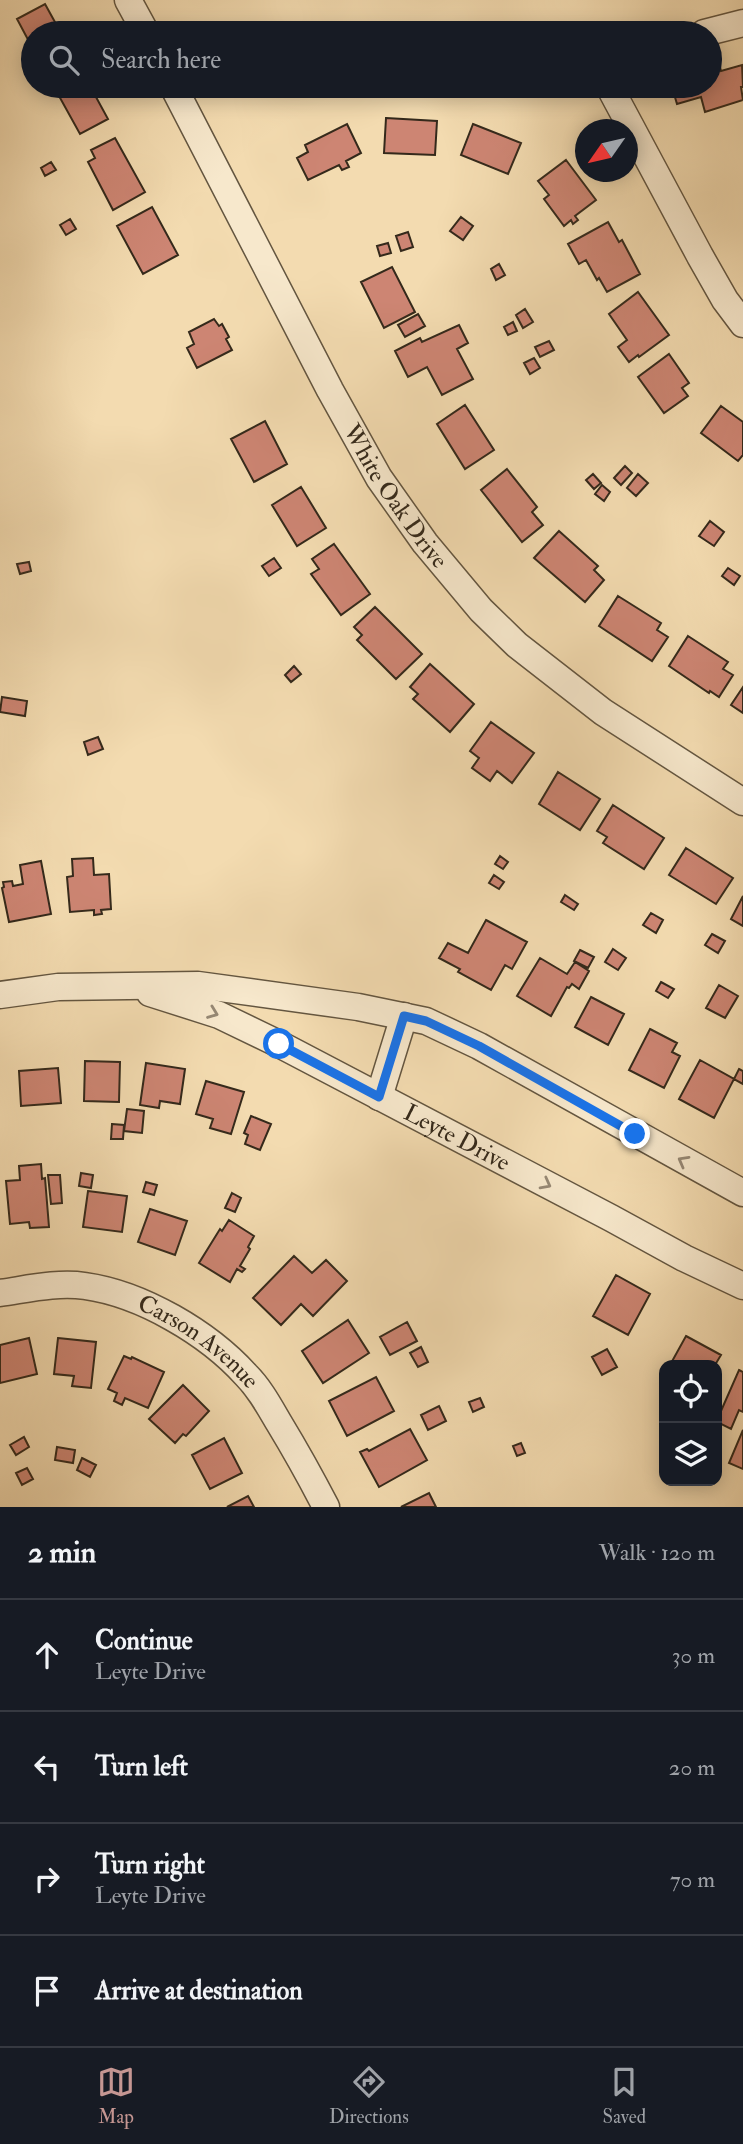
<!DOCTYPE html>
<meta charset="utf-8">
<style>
:root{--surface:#171b24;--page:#242831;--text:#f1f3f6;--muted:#9ea1a6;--line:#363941;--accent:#c59692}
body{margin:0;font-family:"IM FELL Double Pica",serif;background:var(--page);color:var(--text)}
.controls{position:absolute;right:21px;bottom:21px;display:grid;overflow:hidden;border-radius:14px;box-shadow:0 4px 18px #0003}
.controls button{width:63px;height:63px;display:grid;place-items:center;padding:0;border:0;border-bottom:2px solid var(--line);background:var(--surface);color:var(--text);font:35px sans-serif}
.compass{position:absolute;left:575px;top:119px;width:63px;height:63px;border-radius:50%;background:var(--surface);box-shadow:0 4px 18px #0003;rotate:236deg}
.stop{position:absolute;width:21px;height:21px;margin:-16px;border:5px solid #1a73e8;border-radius:50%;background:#fff}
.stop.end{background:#1a73e8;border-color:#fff;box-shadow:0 2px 7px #0008}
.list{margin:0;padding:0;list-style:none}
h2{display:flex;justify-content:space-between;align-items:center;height:91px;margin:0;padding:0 28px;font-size:30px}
h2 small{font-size:23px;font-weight:400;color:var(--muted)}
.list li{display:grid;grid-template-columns:46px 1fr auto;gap:21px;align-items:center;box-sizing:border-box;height:112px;padding:0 28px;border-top:2px solid var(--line)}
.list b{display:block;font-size:26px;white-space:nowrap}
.list p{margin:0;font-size:23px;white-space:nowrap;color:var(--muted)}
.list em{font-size:23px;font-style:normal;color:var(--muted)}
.icon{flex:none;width:38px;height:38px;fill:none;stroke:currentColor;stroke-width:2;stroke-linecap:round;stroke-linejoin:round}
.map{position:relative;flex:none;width:743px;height:1507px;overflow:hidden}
.search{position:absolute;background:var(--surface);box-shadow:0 4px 18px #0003;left:21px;right:21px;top:21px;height:77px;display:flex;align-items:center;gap:18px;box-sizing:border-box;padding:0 24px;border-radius:38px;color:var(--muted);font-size:26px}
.sheet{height:539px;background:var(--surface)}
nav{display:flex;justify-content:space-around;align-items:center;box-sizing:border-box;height:98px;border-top:2px solid var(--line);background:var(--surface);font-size:19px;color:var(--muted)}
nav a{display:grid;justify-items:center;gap:4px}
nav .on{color:var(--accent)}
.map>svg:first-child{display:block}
.building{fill:#cd8573;stroke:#34291b;stroke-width:2}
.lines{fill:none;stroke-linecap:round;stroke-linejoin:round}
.minor-casing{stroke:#645640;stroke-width:29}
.minor{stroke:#f7e8cc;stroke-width:26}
.oneway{stroke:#968874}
.route{stroke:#1a73e8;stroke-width:9}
.labels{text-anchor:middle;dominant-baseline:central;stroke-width:7;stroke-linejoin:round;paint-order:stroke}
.street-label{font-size:24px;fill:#34291b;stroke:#f7e8cc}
</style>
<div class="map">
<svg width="743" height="1507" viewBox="0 0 743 1507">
<rect width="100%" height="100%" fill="#f3dbb0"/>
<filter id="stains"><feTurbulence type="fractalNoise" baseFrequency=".00286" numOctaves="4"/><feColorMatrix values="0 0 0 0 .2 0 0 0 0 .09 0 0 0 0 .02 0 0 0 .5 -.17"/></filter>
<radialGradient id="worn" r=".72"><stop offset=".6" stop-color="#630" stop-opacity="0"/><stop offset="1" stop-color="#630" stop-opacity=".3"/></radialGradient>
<path class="building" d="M45,4l16,29h-28v16l-16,-30z
M742,65l1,22h-2l2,13 -38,12 -4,-15 -24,7 -5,-17 38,-1v-11l3,-1 -1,-4 8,-3 1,4z
M56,86h34l18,33 -28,15 -26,-47z
M386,118l51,3 -2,34 -51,-2z
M347,124l14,29 -15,8 3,6 -7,3 -3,-5 -31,15 -11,-22 11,-6 -3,-7z
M473,124l48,19 -13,31 -47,-19z
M115,138l30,54 -32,18 -25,-48 7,-4 -4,-8z
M566,160l30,40 -21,16 3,4 -5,4 -2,-4 -7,6 -20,-27 5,-4 -11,-14z
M51,162l5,8 -11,6 -4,-8z
M152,207l26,48 -35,19 -26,-48z
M461,217l12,9 -10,14 -13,-9z
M70,219l6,10 -10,6 -6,-10z
M608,222l11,20 3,-2 18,34 -33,18 -8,-14 -2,2 -11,-20 -7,4 -11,-20z
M408,232l5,15 -12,4 -5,-15z
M388,243l3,10 -11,3 -3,-10z
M499,264l6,11 -9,5 -5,-11z
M392,267l23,45 -31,16 -23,-46z
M638,292l31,43 -30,22 -1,-2 -9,7 -11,-15 9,-7 -18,-26z
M525,309l8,13 -10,6 -7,-13z
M418,314l7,12 -20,11 -7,-12z
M214,319l5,7 3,-2 7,13 -3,2 6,11 -35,18 -10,-20 7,-4 -5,-12z
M513,322l4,9 -9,4 -4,-8z
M459,325l9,18 -11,6 16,30 -31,16 -15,-28 -19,10 -13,-26 25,-13 2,4z
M549,341l5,9 -14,7 -5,-10z
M669,354l20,29 -7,5 6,8 -24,17 -26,-36z
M534,358l6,10 -10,6 -6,-11z
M465,405l29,45 -29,19 -28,-45z
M721,406l22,16v33l-5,6 -37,-28z
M265,421l22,43 -33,18 -23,-43z
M625,466l7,7 -11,12 -7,-7z
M507,469l30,38 -5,5 11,13 -21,17 -41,-52z
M593,474l8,9 -7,6 -8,-9z
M638,474l10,9 -12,13 -9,-8z
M602,485l8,7 -6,9 -9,-7z
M301,487l25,41 -29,18 -25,-41z
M710,521l14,11 -10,14 -15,-10z
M559,531l39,35 -4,4 10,10 -19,22 -51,-44z
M334,544l36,50 -29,21 -30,-41 8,-5 -7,-10z
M274,558l7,10 -12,8 -7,-10z
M29,562l2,9 -11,3 -3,-10z
M728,568l12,8 -6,9 -12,-9z
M618,596l43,27 -4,7 11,7 -16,24 -53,-35z
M375,607l47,47 -26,25 -39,-39 5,-5 -8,-8z
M688,636l40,26 -5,7 10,6 -14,22 -9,-6 -1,2 -40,-27z
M430,664l44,40 -24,28 -37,-33 5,-5 -8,-7z
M294,666l7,8 -10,8 -6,-7z
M743,687v26l-12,-8z
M2,697l25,4 -2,15 -25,-4z
M491,722l43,31 -22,30 -15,-12 -7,10 -18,-13 7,-10 -9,-7z
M98,737l5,12 -15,6 -4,-13z
M558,772l42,27 -20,31 -41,-26z
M613,805l51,33 -20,31 -41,-26 4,-6 -10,-6z
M686,848l47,30 -17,26 -47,-29z
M500,856l8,6 -5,7 -8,-5z
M93,858l1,17 15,-1 2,35 -10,1 1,4 -8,1v-5l-24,2 -3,-35 6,-1 -1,-17z
M41,861l10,53 -42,8 -7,-34 2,-1 -1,-5 9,-1 1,5 10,-2 -3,-19z
M494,875l10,7 -5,7 -10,-6z
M565,895l13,9 -4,6 -13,-8z
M743,896v30l-12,-7z
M651,913l12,7 -7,13 -13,-8z
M486,920l41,22 -15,27 -7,-4 -14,25 -33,-18 2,-3 -21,-11 9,-15 20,10z
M712,934l13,7 -7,12 -13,-8z
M613,949l13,9 -8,12 -13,-8z
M580,950l14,7 -6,11 -14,-7z
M540,958l27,16 8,-12 14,9 -10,18 -7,-5 -3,4 -2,-1 -16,29 -34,-20z
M661,982l13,7 -6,9 -12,-7z
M719,985l19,11 -13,22 -19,-10z
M591,997l33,17 -16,31 -33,-18z
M650,1029l27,14 -5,9 8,4 -16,32 -35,-18z
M700,1060l34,19 -20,39 -35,-19z
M85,1061l35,1 -1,40 -35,-1z
M146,1063l39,6 -5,35 -20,-3 -1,7 -19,-3z
M58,1068l3,35 -40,3 -2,-35z
M739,1069l4,2v13l-9,-5z
M206,1081l38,11 -13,42 -21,-6 3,-9 -17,-5z
M127,1109l17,2 -2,22 -18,-2z
M251,1116l20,8 -11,26 -15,-6 3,-9 -4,-2z
M112,1124l12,1 -1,14h-12z
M41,1164l1,15 3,-1 4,49 -19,1 -1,-6 -19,2 -4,-43 14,-1 -1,-14z
M81,1173l12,2 -2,13 -12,-2z
M48,1175h12l2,28 -11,1z
M146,1182l11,3 -3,10 -11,-3z
M88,1191l39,5 -5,36 -39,-5z
M232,1193l9,5 -6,14 -10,-4z
M150,1209l37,12 -12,34 -37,-13z
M229,1220l25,16 -6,11 2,2 -10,17 5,3 -3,3 -5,-3 -7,13 -31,-19 21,-34 2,2z
M294,1256l18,17 14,-13 21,21 -34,35 -12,-12 -20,21 -28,-27z
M616,1275l34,19 -22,41 -35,-19z
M348,1320l21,33 -46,30 -21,-32z
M407,1322l10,19 -27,14 -10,-18z
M686,1336l35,19 -6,10h-45z
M29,1338l8,36 -37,9v-38z
M58,1338l38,4 -5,46 -19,-2 2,-10 -20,-2z
M421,1347l7,15 -10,5 -8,-14z
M607,1349l10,18 -15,8 -10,-18z
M124,1356l7,3 1,-2 32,15 -16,36 -23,-10 -3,7 -8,-4 3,-8 -9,-4z
M739,1370l4,2v40l-4,-2 -8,19 -14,-7v-2z
M376,1377l18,34 -47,25 -18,-35z
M183,1385l26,26 -23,25 -3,-2 -8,9 -26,-24z
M480,1398l4,9 -11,5 -4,-10z
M439,1406l7,15 -18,9 -7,-15z
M410,1429l17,31 -48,27 -19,-35 7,-3 2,2z
M743,1430v39l-14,-6z
M24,1437l5,10 -13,8 -6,-10z
M224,1438l18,35 -32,16 -18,-34z
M521,1443l4,10 -8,3 -4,-10z
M57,1447l18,3 -2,13 -18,-3z
M82,1458l14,7 -6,12 -13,-7z
M27,1468l6,11 -11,6 -6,-12z
M429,1493l7,14h-35z
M248,1496l6,11h-27z"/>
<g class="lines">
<defs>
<g id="minor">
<path d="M128,0l18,33"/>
<path d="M704,33l39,-10"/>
<path id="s1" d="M173,86l157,304 49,88 46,65 56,67 36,35 86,67 140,90"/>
<path d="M609,86l91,170 25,44 18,24"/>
<path id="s2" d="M150,993l69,22 60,29 332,174 73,40 59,28"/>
<path d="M0,995l58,-8 140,-2 160,22 68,14 53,25 264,147"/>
<path d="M379,1097l25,-81"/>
<path id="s3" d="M0,1293c28,-4 57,-11 85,-7 57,8 123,47 161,89 14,14 23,31 33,48 17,28 32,55 47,84"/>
</g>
</defs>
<use href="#minor" class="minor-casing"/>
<use href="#minor" class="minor"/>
</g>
<defs><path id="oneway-chevron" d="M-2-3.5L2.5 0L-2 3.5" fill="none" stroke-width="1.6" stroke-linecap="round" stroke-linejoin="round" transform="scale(1.75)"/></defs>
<g class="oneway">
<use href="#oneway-chevron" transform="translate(213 1013) rotate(21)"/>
<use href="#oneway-chevron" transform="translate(683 1161) rotate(-151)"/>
<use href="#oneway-chevron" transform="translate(546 1184) rotate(28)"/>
</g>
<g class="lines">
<path class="route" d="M279,1044l100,53 25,-81 22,5 53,25 156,88"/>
</g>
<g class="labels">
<g class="street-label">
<text stroke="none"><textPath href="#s1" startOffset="467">White Oak Drive</textPath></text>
<text stroke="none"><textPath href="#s2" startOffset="340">Leyte Drive</textPath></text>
<text stroke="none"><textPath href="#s3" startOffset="214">Carson Avenue</textPath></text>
</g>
</g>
<rect width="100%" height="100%" filter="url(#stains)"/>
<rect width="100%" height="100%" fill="url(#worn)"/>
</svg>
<div class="controls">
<button><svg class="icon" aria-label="locate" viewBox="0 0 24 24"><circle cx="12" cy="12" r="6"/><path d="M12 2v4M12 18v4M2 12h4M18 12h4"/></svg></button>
<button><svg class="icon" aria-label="layers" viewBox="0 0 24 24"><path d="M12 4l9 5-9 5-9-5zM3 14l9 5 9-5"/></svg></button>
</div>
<svg class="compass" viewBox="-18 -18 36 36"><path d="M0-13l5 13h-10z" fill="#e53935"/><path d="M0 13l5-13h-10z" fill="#9ea1a6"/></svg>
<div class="stop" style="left:279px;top:1044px"></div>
<div class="stop end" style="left:635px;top:1134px"></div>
<div class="search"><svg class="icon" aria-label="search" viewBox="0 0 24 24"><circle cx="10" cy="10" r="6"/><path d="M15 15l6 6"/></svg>Search here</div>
</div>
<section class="sheet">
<h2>2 min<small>Walk · 120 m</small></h2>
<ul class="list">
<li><svg class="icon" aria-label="ahead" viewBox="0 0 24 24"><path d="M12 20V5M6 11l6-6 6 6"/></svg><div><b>Continue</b><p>Leyte Drive</p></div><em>30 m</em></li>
<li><svg class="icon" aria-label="left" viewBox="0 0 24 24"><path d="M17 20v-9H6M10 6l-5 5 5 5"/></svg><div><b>Turn left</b></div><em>20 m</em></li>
<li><svg class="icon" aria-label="right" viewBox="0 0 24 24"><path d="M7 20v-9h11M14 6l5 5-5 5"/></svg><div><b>Turn right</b><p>Leyte Drive</p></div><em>70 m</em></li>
<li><svg class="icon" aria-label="arrive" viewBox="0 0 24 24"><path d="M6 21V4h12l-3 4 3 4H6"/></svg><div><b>Arrive at destination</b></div></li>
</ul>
</section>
<nav>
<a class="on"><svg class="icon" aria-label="map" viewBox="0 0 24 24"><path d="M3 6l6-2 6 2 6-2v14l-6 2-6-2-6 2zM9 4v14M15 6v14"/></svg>Map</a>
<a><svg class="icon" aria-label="directions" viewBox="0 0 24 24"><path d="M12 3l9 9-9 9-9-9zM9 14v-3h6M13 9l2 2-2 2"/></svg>Directions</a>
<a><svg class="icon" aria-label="saved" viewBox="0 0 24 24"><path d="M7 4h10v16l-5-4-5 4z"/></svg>Saved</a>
</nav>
